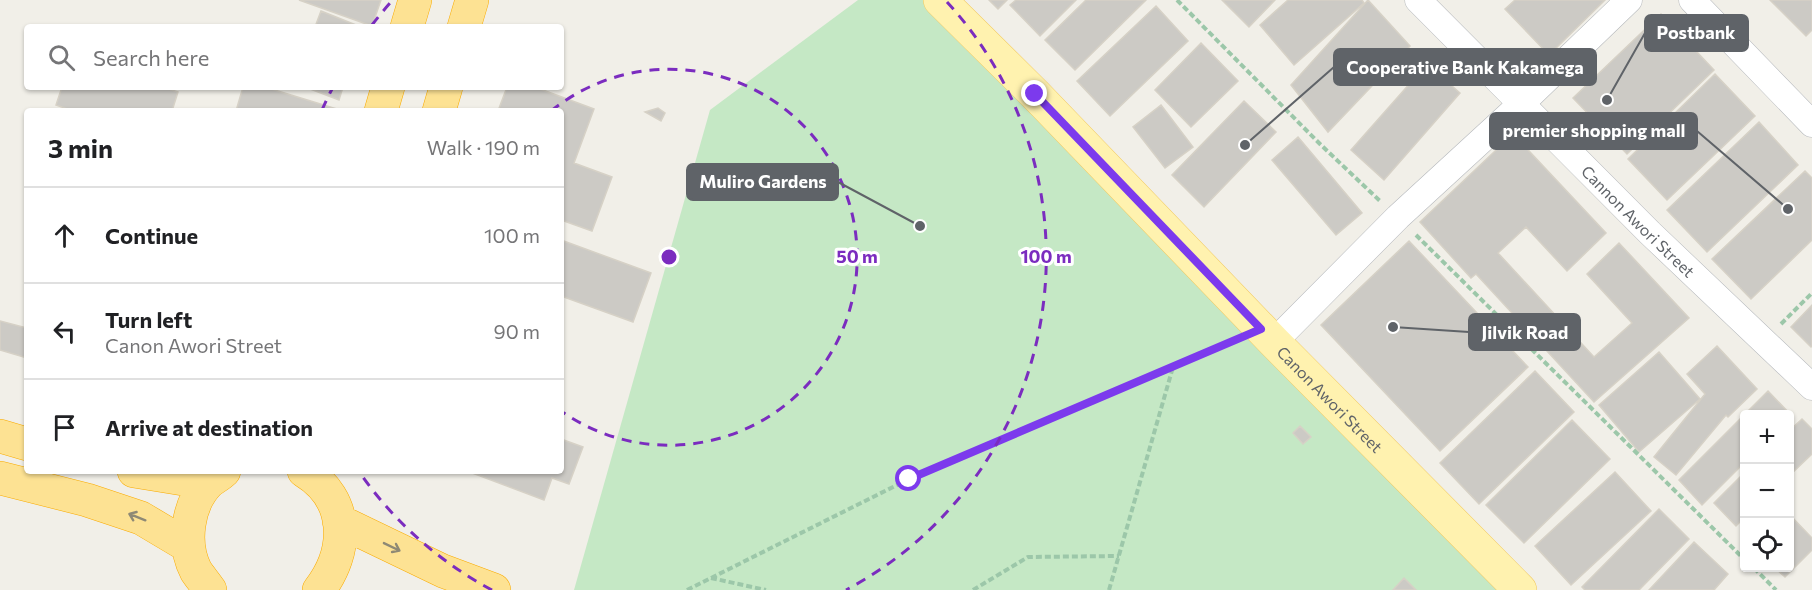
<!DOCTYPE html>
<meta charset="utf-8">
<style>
:root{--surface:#fff;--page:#f6f6f6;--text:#202124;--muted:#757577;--line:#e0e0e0}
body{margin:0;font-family:Commissioner,sans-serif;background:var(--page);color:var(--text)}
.controls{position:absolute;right:18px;bottom:18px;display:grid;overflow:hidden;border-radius:6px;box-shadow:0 2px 4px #0004}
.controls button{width:54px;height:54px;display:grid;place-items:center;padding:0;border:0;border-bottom:2px solid var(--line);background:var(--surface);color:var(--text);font:30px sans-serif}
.stop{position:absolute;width:18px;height:18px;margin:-14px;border:4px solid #7c3aed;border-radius:50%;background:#fff}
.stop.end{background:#7c3aed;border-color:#fff;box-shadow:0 2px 6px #0008}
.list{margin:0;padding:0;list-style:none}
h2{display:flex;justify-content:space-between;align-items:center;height:78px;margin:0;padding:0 24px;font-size:26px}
h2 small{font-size:20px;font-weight:400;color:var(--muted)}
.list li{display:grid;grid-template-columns:39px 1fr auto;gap:18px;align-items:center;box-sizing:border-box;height:96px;padding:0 24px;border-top:2px solid var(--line)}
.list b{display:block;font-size:22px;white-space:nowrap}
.list p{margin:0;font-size:20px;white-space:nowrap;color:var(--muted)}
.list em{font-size:20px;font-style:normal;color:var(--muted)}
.icon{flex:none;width:33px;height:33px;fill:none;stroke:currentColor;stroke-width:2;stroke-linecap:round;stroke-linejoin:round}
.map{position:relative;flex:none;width:1812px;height:590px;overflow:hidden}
.search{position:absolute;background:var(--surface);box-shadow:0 2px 4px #0004;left:24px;top:24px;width:540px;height:66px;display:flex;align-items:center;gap:15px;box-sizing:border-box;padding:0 21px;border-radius:6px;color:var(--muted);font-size:22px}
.panel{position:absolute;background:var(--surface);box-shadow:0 2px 4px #0004;left:24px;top:108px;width:540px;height:366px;border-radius:6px}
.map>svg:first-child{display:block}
.green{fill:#c5e8c5}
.building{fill:#cccac5;stroke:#d6d1c6;stroke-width:1.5}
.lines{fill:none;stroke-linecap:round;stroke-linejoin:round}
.minor-casing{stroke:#b5b8bc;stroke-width:27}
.major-casing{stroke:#f2c960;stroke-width:34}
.highway-casing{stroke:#f9ab00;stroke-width:34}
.path{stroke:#9cc7a9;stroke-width:4;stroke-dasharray:6 3;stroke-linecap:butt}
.minor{stroke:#fff;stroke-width:26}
.major{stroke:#fff2af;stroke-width:33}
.highway{stroke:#fde293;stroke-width:33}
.oneway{stroke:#8e8975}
.route{stroke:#7c3aed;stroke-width:8}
.ring{fill:none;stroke:#7b2cbf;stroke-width:3;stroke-dasharray:10 8}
.labels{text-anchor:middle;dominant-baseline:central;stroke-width:6;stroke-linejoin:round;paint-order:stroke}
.street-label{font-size:16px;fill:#5f6368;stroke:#fff}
.centre{fill:#7b2cbf;stroke:#fff;stroke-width:3}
.ring-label{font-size:18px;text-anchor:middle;font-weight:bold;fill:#7b2cbf;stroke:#fff;stroke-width:6;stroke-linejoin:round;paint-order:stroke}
.leader{fill:none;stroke:#5f6368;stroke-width:2}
.callout-dot{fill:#5f6368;stroke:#fff;stroke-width:2}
.callout{fill:#5f6368;stroke:#5f6368;stroke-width:2}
.callout-label{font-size:18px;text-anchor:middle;font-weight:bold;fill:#fff}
</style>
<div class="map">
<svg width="1812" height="590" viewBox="0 0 1812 590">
<rect width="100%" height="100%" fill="#f1efe8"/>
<path class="green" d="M858,0h85l579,590h-948l136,-480z"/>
<path class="building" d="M299,0h82l-9,26z
M989,0h18l-9,9z
M1016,0h60l-36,36 -30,-31z
M1086,0h60l-71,70 -30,-30z
M1222,0h53l-26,27z
M1288,0h74l2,3 -70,62 -34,-40z
M1368,0l42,46 -82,86 -37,-47z
M1515,0h90l-56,55 -44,-46z
M1770,0h42v30l-6,6z
M1156,6l32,35 -78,75 -33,-35z
M321,11l40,16h-46z
M1661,14l53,56 -87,84 -54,-56z
M1201,43l37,38 -47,46 -36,-37z
M1427,64l33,29 -76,87 -33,-30z
M1715,74l40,42 -88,84 -39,-41z
M62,87h101l15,5 -6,19h-99l-17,-6z
M243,87h22l75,23 -104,1z
M305,87h38l-4,13z
M507,87h28l59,22 -20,54 38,14 -20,54 -31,-11v-109h-63z
M1244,101l32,31 -72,75 -32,-32z
M1161,105l32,42 -28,21 -32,-41z
M658,108l7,5 -4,8 -16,-9z
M1759,122l39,43 -91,87 -40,-42z
M1513,134l93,99 -39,38 -41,-44 -28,26 96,104 38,-34 -45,-49 32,-31 70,75 -95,84 -118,-128 -5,4 -51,-56z
M1298,137l64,76 -26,22 -64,-75z
M1805,171l7,7v62l-61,59 -39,-40z
M561,240l90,33 -18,49 -72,-26z
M1409,241l119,126 -88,84 -119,-126z
M1812,305v41l-1,1 -20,-20z
M0,321l27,7v30l-27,-8z
M1717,346l40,43 -29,28 -2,-2 -50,60 -22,-18 51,-63 -18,-20z
M1659,352l41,47 -61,53 -40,-47z
M1535,371l39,41 -95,92 -39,-41z
M1768,391l24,25 -2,2v-4h-46v49l-42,42 -23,-25z
M1802,419l10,10v25l-22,21v-45z
M1572,420l38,39 -86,84 -38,-38z
M1300,426l11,11 -8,7 -10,-11z
M561,439l22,8 -14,37 -17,-6 -8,22 -77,-29h94z
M1615,472l36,39 -80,74 -36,-39z
M1744,473v45l-8,8 -22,-23z
M1659,509l30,30 -50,51h-54l-3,-3z
M1790,515l22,23v12l-27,27 -10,-9h15z
M1694,542l34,32 -14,16h-65z
M1404,578l12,12h-23z"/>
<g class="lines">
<defs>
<g id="minor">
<path id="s1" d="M1418,0l232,233 162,154"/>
<path d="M1692,0l120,124"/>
<path d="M1274,342l124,-125 123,-113 108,-104"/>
</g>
<g id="major">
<path id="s2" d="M940,0l95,94 239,248 246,248"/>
</g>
<path id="highway" d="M407,27l8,-27
M464,27l8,-27
M381,111l7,-24
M439,111l7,-24
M0,436l27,8
M134,471l74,12
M304,471c46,28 45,80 15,119
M0,478l87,22 54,18 47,28
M339,521l104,50 51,19
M210,590c-4,-6 -10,-13 -14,-19 -14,-27 -9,-67 13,-89 5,-4 11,-7 15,-11"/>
</defs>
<use href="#minor" class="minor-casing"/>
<use href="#major" class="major-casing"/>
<use href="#highway" class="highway-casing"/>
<path class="path" d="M1177,0l144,145 59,56
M1416,235l328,324
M1781,324l31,-31
M1754,568l22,22
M711,578l55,12
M687,590l222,-111 326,-139
M973,590l55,-33 91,-1
M1109,590l64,-223"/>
<use href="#minor" class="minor"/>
<use href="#major" class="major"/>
<use href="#highway" class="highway"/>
</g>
<defs><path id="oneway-shaft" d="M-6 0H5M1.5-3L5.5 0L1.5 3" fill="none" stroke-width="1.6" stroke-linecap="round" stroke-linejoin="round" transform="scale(1.5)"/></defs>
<g class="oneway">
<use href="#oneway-shaft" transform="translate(137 517) rotate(-158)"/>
<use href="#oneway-shaft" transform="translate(392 547) rotate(26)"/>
</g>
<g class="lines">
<path class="route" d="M909,479l352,-150 -226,-235"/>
</g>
<g class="ring">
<path d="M551 111A188 188 0 1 1 561 411"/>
<path d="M492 590A377 377 0 0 1 360 473M322 110A377 377 0 0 1 332 89M372 25A377 377 0 0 1 391 2M947 2A377 377 0 0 1 846 590"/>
</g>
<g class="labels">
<g class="street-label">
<text stroke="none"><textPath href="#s1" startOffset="312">Cannon Awori Street</textPath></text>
<text stroke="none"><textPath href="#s2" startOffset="558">Canon Awori Street</textPath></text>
</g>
</g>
<circle cx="669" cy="257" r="9" class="centre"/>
<g class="ring-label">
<text x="857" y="263">50 m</text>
<text x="1046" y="263">100 m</text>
</g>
<path class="leader" d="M1607 100L1645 33M1245 145L1334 67M1788 209L1697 131M920 226L838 182M1393 327L1469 332"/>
<g class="callout-dot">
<circle cx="1607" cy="100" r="6"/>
<circle cx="1245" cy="145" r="6"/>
<circle cx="1788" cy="209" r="6"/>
<circle cx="920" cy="226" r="6"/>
<circle cx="1393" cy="327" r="6"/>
</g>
<g class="callout">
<rect x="1645" y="15" width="103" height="36" rx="6"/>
<rect x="1334" y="49" width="262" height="36" rx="6"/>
<rect x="1490" y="113" width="207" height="36" rx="6"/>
<rect x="687" y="164" width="151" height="36" rx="6"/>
<rect x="1469" y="314" width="111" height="36" rx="6"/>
</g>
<g class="callout-label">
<text x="1696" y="39">Postbank</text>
<text x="1465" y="74">Cooperative Bank Kakamega</text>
<text x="1594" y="137">premier shopping mall</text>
<text x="763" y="188">Muliro Gardens</text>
<text x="1525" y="339">Jilvik Road</text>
</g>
</svg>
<div class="controls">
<button>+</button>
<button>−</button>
<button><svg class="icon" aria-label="locate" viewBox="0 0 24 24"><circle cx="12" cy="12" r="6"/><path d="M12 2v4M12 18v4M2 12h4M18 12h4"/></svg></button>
</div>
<div class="stop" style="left:909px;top:479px"></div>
<div class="stop end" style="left:1035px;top:94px"></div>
<div class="search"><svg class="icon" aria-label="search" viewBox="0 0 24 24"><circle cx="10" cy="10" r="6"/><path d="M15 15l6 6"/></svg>Search here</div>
<section class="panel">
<h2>3 min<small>Walk · 190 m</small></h2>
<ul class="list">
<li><svg class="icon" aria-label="ahead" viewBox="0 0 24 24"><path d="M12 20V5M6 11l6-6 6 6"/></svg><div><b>Continue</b></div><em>100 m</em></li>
<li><svg class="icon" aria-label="left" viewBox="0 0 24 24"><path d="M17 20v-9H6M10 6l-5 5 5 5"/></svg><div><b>Turn left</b><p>Canon Awori Street</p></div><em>90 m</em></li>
<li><svg class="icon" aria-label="arrive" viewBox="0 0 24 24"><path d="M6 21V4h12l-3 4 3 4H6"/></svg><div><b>Arrive at destination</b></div></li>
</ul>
</section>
</div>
